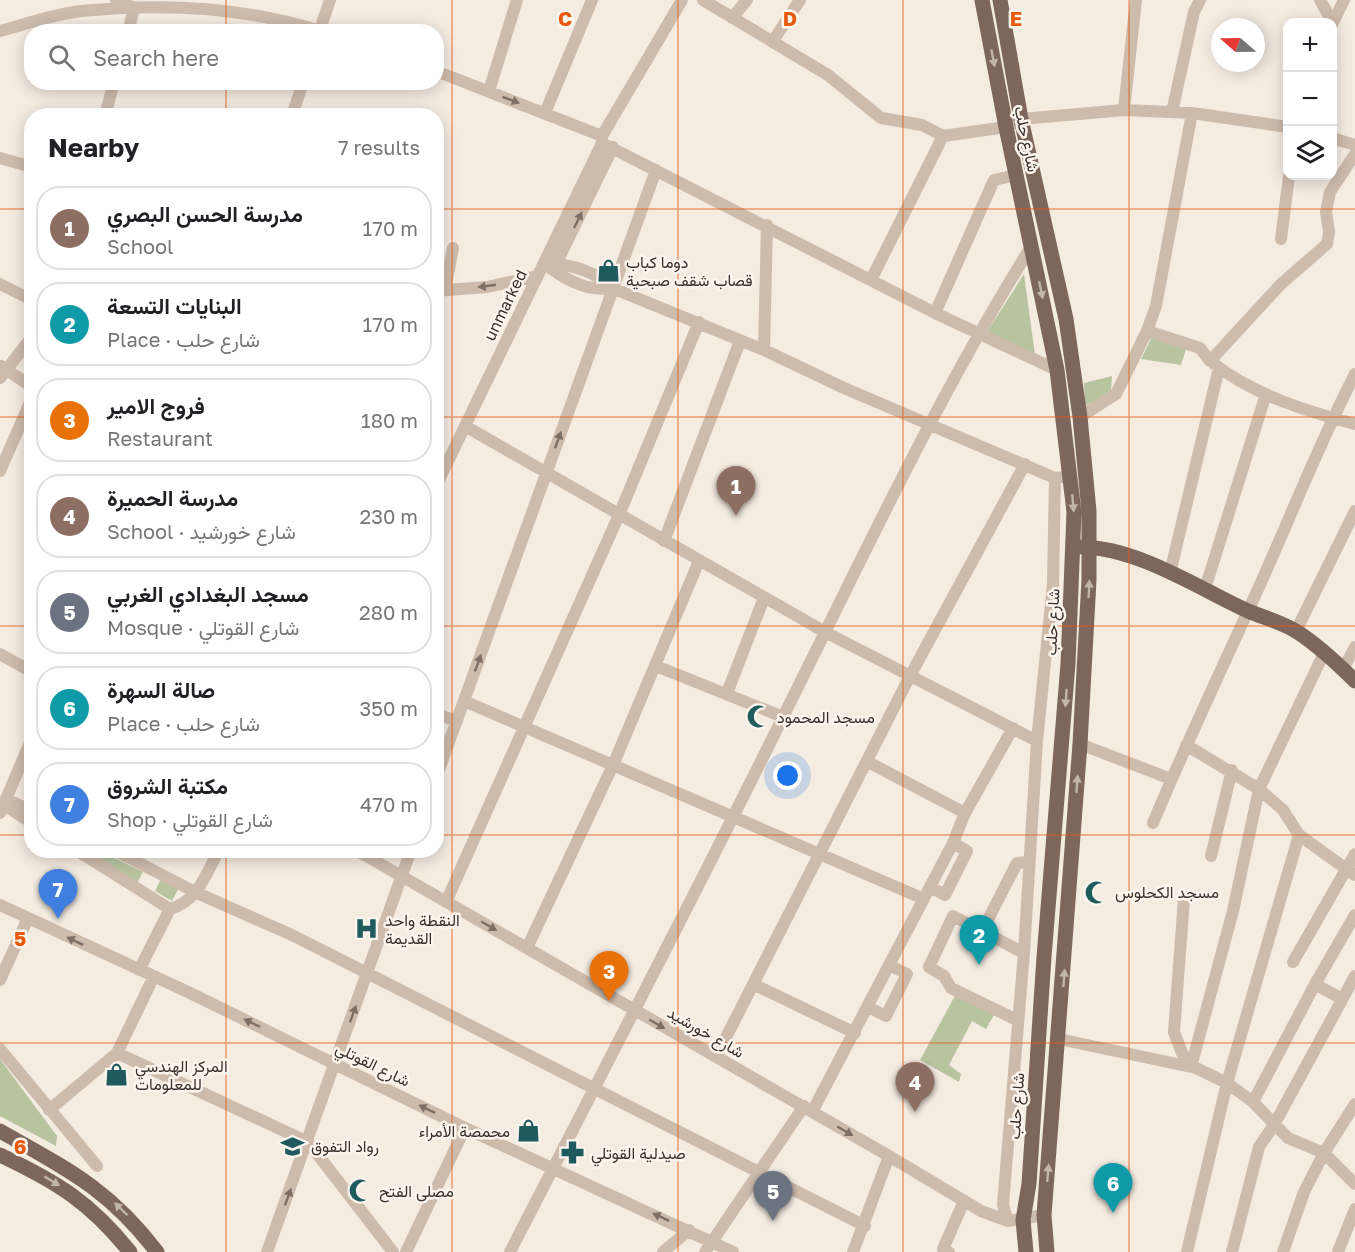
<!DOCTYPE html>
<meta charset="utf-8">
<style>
:root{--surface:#fff;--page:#f6f6f6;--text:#202124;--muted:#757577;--line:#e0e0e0;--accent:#0b8043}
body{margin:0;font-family:"Golos Text",Vazirmatn,sans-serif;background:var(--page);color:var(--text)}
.controls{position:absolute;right:18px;top:18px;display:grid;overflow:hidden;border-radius:12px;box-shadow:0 3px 15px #0003}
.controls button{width:54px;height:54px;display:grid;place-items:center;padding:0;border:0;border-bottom:2px solid var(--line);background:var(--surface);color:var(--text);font:30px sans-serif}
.compass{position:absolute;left:1211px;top:18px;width:54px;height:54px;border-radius:50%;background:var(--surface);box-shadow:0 3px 15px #0003;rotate:290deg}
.you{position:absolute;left:788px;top:776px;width:21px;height:21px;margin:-15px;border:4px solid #fff;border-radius:50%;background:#1a73e8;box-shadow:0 0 0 9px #1a73e833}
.badge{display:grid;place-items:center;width:39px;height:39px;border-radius:50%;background:var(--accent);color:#fff;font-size:20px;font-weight:700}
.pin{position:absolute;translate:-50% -50px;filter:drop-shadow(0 2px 3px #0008)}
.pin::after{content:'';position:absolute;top:32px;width:21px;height:18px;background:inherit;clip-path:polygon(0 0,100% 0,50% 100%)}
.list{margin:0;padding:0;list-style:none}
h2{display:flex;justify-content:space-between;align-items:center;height:78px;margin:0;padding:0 24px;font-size:26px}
h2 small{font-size:20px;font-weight:400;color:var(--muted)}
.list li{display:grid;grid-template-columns:39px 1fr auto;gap:18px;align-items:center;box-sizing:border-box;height:84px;margin:0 12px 12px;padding:0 12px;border:2px solid var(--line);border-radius:24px}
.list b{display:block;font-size:22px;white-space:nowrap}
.list p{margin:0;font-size:20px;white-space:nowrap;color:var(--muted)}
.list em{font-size:20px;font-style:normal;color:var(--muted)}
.icon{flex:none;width:33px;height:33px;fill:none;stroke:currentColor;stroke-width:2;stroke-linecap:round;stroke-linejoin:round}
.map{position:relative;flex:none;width:1355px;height:1252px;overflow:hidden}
.search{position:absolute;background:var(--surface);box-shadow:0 3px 15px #0003;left:24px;top:24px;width:420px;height:66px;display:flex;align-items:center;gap:15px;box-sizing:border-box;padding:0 21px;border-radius:24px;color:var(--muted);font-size:22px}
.panel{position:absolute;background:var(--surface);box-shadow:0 3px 15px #0003;left:24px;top:108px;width:420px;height:750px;border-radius:24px}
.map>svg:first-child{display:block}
.green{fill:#b8c4a0}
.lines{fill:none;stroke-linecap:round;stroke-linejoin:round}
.minor{stroke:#cdbbac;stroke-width:12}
.major{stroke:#7d675c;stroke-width:15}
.oneway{fill:#c2b5ac}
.oneway2{fill:#7d6f65}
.grid{fill:none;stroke:#e8590c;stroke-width:1.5;stroke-opacity:0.55}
.labels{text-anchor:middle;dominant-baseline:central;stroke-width:5;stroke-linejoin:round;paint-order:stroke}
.street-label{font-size:16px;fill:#3b302b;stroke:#fbf5ee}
.poi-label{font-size:16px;fill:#3b302b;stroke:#fbf5ee;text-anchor:start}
.grid-label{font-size:20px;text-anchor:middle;font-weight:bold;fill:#e8590c;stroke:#fbf5ee;stroke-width:5;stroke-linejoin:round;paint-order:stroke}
</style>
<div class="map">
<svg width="1355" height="1252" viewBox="0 0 1355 1252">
<rect width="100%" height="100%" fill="#f4ebe1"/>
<path class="green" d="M1024,274l11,81 -48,-23z
M1152,337l34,12 -5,16 -40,-6z
M1112,376l-1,17 -26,13 -1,-23z
M81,851h19l43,21 -7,13z
M163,875l18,9 -9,17 -17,-10z
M956,994l39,19 -9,16 -14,-8 -23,44 12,9 -2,8 -39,-22z
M0,1059l57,77 -1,10 -56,-30z"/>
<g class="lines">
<path class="minor" d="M116,0l18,8 -6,24
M703,0l125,75 53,43 41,7 21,11 63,-9 15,-8 103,-9 68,3 96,14
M1320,0l13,23
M732,18l15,-18
M1332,25l12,-25
M0,31c26,-7 54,-17 81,-20 80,-8 165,-4 242,21
M319,32l11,-32
M773,41l27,-41
M436,71l166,65
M489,91l28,-91
M1124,110l12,-110
M1172,112l22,-100 6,-12
M545,113l47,-113
M105,116l9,-34
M292,116l11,-34
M1332,138l23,7
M602,143l333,170 122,57
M0,158l32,9
M1281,239l8,-63
M548,262l12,-6 53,-109
M544,263c25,1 50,7 68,25l152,62 80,38 211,90 8,-1
M544,263c20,16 42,29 68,25
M872,278l71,-142
M0,284l32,16
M445,290l8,-42
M436,291l51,-4 50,-11
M935,313l59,-133 22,-5
M1147,331l53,17 10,13 71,-77 46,-40 2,-12 -3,-20 4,-20 25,-38
M764,350l3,-125
M1214,364c41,31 91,47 141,60
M1,366l31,21
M0,378l32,-41
M1080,417l36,-23 31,-63 9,-25 36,-193
M465,426l360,206 212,109
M0,471l32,-73
M436,486l166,-343v-7l80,-136
M664,541l76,-200
M1170,573l49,-205
M1205,589l61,-195
M1296,631l59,-120
M0,654l32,18
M656,666l127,51
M1343,669l12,-22
M727,693l37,-95
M464,701l460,198
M436,714l21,7
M1080,744l91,35
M1186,745l73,44 24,21 16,25 56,40
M868,762l97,51
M436,778l220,-608
M10,801l22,10
M4,805l28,18
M0,813l32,-75
M1153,823c30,-72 63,-142 95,-212 37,-79 67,-160 107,-237
M76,850l94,59c28,-8 36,-35 49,-59
M114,850l83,43 95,42 573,291
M356,850l533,306 92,55 27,10 36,-6
M1211,856l21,-86
M930,887l15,8 22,-44 -14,-8
M1184,899l-10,133 8,21 13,14
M446,902l173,-387 80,-193
M0,905l188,87 277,136 268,124
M982,931l42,22
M527,948l86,-183 86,-204
M1293,962l62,-108
M139,970l31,-61
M0,980l28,-62
M753,984l102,49
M1315,984l27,15
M868,1007l18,9 21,-42 -18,-9
M1017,1020l-66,-32 -7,-12 -15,-9 24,-51 29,15 35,-68 11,-1
M1059,1039l137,29 31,15 26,19 35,36 36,15 31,31
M0,1049l97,117
M117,1053l191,89 85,110
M716,1057l194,-381 115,-212
M1192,1063l41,-152 26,-122 66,-138
M1253,1102l62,-118 40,-69
M49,1110l68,-57 37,-77
M812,1112l141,-269 12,-30 48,-85
M1008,1221l-5,-16 21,-252 13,-212 16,-157 2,-106
M267,1252l144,-402
M406,1252l59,-124
M510,1252c92,-179 185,-357 274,-537 79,-158 153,-318 247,-468
M663,1252l26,-22
M705,1252l99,-146
M853,1252l36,-96
M949,1252l-6,-3 21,-48
M1187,1252l40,-169 72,-248
M1232,1252l27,-105 15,-22 81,-149
M1283,1252l21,-60 20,-39 31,-49
M1338,1252l17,-43"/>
<path class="major" d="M982,0l24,127 51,243 17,142 -6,152 -24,293 -15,227 -6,36 3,32
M1000,0l21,119 45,200 14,98 9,94v69l-9,164 -36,471 3,37
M1082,547c56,1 116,41 166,64 17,7 36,12 51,22 21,14 38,30 56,48
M0,1131c67,38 109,58 157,121
M0,1155c57,27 90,47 130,97"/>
</g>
<defs><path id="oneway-solid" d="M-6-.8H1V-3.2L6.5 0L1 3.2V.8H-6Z" transform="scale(1.5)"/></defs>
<g class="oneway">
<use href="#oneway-solid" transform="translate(993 58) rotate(79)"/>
<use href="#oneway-solid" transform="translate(1041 290) rotate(78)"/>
<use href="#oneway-solid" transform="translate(1073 503) rotate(85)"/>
<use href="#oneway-solid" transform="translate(1089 589) rotate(-87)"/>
<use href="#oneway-solid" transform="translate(1066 698) rotate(94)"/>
<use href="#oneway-solid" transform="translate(1077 784) rotate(-86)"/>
<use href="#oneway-solid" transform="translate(1064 978) rotate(-86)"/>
<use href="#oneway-solid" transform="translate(1048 1173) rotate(-85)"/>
<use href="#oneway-solid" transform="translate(52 1181) rotate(31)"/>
<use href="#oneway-solid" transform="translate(121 1209) rotate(-136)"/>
</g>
<g class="oneway2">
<use href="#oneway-solid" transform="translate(511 100) rotate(21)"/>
<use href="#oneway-solid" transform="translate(578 220) rotate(-64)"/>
<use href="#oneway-solid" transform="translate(487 286) rotate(172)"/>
<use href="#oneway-solid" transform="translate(558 440) rotate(-70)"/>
<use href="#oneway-solid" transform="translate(478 663) rotate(-70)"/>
<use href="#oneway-solid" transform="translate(489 926) rotate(30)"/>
<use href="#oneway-solid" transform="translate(75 941) rotate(-154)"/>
<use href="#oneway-solid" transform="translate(353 1014) rotate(-70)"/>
<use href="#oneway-solid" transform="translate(252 1023) rotate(-154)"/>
<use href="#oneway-solid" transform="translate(657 1024) rotate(30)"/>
<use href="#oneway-solid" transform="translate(427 1109) rotate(-154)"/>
<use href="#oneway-solid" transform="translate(845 1131) rotate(30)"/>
<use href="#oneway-solid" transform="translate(288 1197) rotate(-70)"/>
<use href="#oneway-solid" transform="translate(661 1217) rotate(-155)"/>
</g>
<path class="grid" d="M226,0v32M452,0v1252M678,0v1252M903,0v1252M1129,0v1252M226,82v34M0,209h32M436,209h919M0,417h32M436,417h919M0,626h32M436,626h919M0,835h32M436,835h919M226,850v402M0,1043h1355"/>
<defs>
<symbol id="shop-bare" viewBox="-9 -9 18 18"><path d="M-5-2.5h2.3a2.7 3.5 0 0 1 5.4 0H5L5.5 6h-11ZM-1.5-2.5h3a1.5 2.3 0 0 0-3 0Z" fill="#1f5a5e" stroke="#fbf5ee" stroke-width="2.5" paint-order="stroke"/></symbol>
<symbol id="mosque-bare" viewBox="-9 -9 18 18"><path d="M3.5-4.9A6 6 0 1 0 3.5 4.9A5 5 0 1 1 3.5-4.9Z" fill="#1f5a5e" stroke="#fbf5ee" stroke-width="2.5" paint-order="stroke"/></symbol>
<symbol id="hospital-bare" viewBox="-9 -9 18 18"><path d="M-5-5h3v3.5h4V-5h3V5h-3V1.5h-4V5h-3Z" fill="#1f5a5e" stroke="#fbf5ee" stroke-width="2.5" paint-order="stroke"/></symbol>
<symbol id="school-bare" viewBox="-9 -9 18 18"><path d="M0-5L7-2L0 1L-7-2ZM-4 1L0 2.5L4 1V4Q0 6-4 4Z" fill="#1f5a5e" stroke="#fbf5ee" stroke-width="2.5" paint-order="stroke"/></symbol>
<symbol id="pharmacy-bare" viewBox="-9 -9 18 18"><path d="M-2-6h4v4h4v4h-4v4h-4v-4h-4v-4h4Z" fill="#1f5a5e" stroke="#fbf5ee" stroke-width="2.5" paint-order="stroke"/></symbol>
</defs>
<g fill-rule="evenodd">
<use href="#shop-bare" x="592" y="254" width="33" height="33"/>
<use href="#mosque-bare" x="742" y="700" width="33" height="33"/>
<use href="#mosque-bare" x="1080" y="876" width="33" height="33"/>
<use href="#hospital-bare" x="350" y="912" width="33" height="33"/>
<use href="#shop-bare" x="100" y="1058" width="33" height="33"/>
<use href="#shop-bare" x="512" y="1114" width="33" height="33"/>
<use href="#school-bare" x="276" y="1130" width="33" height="33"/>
<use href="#pharmacy-bare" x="556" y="1136" width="33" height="33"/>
<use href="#mosque-bare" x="344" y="1174" width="33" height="33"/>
</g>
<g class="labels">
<g class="street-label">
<text transform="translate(1027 139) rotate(78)">شارع حلب</text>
<text transform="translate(505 305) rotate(-64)">unmarked</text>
<text transform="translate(1052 622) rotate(-87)">شارع حلب</text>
<text transform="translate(706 1032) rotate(30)">شارع خورشيد</text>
<text transform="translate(373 1064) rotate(26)">شارع القوتلي</text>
<text transform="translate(1016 1106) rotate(-86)">شارع حلب</text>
</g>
<g class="poi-label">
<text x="626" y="262">دوما كباب<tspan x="626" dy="18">قصاب شقف صبحية</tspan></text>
<text x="777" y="717">مسجد المحمود</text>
<text x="1115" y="892">مسجد الكحلوس</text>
<text x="385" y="920">النقطة واحد<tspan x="385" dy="18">القديمة</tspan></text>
<text x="135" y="1066">المركز الهندسي<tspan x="135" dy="18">للمعلومات</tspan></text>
<text x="510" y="1131" text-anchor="end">محمصة الأمراء</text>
<text x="311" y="1146">رواد التفوق</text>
<text x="591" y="1153">صيدلية القوتلي</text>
<text x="379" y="1191">مصلى الفتح</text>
</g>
</g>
<g class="grid-label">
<text x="565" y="26">C</text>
<text x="790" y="26">D</text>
<text x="1016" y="26">E</text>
<text x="20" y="946">5</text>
<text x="20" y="1154">6</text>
</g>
</svg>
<div class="controls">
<button>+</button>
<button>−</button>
<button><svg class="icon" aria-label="layers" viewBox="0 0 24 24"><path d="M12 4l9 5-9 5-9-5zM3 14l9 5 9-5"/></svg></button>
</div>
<svg class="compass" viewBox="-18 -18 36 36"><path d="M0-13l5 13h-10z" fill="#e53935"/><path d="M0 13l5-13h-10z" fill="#757577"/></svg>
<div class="you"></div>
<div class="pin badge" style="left:736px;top:516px;background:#8d6e63">1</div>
<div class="pin badge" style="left:979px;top:965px;background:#0f9aa8">2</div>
<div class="pin badge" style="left:609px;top:1001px;background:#e8710a">3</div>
<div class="pin badge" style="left:915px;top:1112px;background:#8d6e63">4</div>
<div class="pin badge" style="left:773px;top:1221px;background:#6b7280">5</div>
<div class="pin badge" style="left:1113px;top:1213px;background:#0f9aa8">6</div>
<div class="pin badge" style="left:58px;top:919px;background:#3f7fe0">7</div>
<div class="search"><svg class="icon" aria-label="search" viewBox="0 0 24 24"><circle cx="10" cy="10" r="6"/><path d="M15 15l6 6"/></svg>Search here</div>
<section class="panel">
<h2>Nearby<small>7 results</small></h2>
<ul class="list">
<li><span class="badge" style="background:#8d6e63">1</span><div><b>مدرسة الحسن البصري</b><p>School</p></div><em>170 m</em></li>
<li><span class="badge" style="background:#0f9aa8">2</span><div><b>البنايات التسعة</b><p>Place · شارع حلب</p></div><em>170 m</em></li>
<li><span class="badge" style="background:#e8710a">3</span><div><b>فروج الامير</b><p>Restaurant</p></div><em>180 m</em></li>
<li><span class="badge" style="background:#8d6e63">4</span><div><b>مدرسة الحميرة</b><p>School · شارع خورشيد</p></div><em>230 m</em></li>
<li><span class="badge" style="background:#6b7280">5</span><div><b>مسجد البغدادي الغربي</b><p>Mosque · شارع القوتلي</p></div><em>280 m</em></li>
<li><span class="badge" style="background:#0f9aa8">6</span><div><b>صالة السهرة</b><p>Place · شارع حلب</p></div><em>350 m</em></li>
<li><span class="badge" style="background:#3f7fe0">7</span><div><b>مكتبة الشروق</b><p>Shop · شارع القوتلي</p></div><em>470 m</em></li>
</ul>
</section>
</div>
